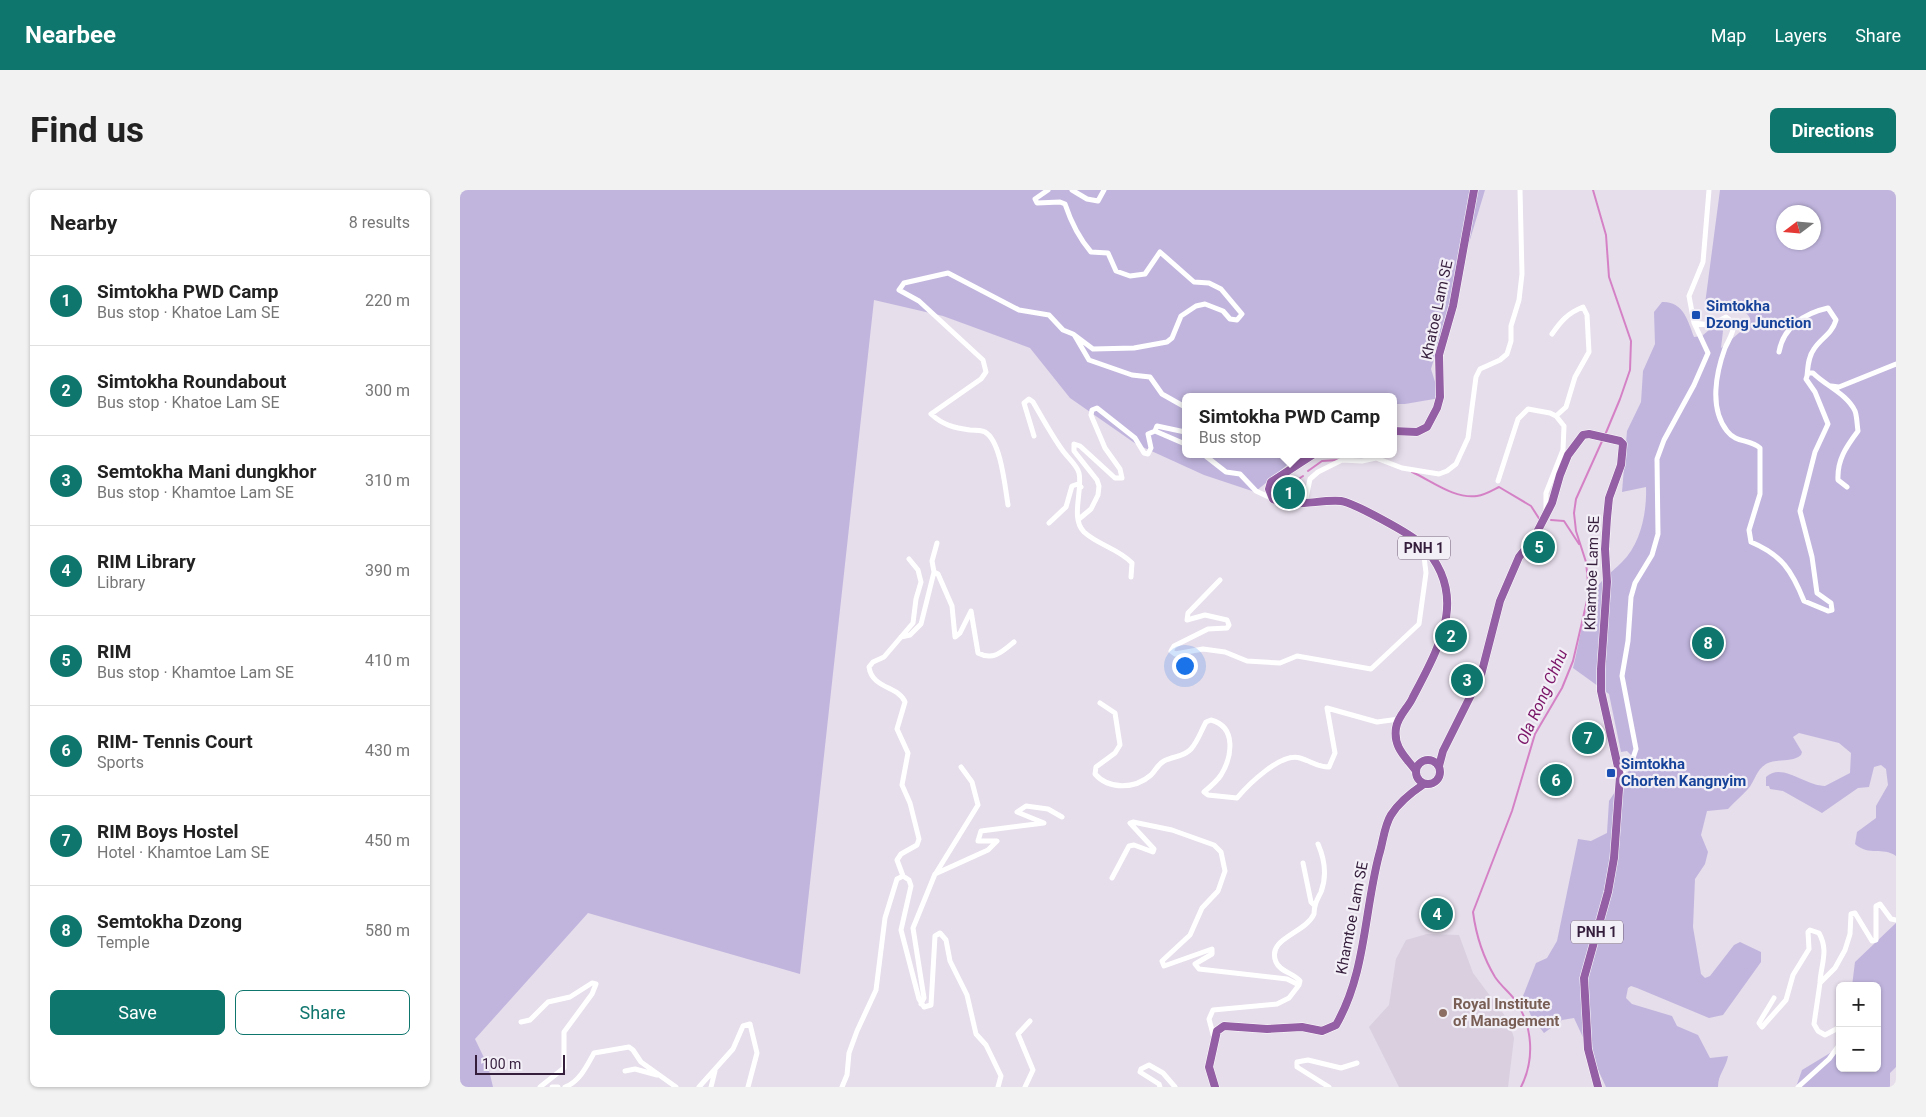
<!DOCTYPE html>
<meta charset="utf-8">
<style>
:root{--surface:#fff;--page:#f2f2f2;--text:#222;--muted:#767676;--line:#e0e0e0;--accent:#0f766e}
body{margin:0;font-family:Roboto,sans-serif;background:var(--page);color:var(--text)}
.controls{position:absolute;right:15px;bottom:15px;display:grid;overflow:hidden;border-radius:8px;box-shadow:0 1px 4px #0004}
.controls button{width:45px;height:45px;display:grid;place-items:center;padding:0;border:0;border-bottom:1px solid var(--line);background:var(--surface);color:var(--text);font:25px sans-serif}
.compass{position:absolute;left:1316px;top:15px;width:45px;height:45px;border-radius:50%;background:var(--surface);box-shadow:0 1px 4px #0004;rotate:254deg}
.scale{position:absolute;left:15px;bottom:12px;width:90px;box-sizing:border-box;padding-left:5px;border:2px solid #351e3c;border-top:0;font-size:14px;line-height:18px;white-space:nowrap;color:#351e3c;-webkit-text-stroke:4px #f3eff7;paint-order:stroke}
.you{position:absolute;left:724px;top:475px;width:18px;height:18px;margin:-12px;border:4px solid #fff;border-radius:50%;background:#1a73e8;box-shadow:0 0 0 8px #1a73e833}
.badge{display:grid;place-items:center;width:32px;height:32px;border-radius:50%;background:var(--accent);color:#fff;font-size:16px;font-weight:700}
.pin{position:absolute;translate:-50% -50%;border:2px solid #fff;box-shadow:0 1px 5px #0006}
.popup{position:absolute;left:722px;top:203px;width:215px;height:65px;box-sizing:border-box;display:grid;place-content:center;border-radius:8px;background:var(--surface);filter:drop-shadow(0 1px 4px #0005);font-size:16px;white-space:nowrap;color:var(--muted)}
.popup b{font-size:19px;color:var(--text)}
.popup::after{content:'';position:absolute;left:50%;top:100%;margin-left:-10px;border:10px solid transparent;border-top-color:var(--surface)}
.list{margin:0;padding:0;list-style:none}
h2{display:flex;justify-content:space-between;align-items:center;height:65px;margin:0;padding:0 20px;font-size:21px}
h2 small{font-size:16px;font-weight:400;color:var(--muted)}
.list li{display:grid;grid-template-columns:32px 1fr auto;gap:15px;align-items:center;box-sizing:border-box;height:90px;padding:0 20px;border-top:1px solid var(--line)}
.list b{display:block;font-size:19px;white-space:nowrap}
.list p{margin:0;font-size:16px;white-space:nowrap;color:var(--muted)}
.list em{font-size:16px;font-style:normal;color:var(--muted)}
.actions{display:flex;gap:10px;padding:15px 20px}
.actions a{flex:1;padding:11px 0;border:1px solid var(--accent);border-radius:8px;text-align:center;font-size:18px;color:var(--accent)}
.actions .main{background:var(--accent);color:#fff}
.map{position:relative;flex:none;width:1436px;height:897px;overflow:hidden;border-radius:8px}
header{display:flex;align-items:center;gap:30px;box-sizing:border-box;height:70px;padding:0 25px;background:var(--accent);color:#fff}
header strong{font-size:24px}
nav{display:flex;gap:28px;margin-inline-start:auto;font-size:18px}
.intro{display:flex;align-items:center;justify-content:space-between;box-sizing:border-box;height:120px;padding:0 30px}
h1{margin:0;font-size:35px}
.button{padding:12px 22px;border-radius:8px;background:var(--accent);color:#fff;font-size:18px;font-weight:700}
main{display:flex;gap:30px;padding:0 30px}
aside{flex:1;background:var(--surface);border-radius:8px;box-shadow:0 1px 4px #0004}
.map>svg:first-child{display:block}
.built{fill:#d9cfdf}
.green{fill:#c1b5de;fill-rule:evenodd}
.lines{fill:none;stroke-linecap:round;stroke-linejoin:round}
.stream{stroke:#d581c6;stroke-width:2}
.primary-casing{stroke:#fff;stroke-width:9}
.street{stroke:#fff;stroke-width:5}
.primary{stroke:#945fa4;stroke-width:8}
.transit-dot{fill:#1a4fb4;stroke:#f3eff7;stroke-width:2}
.education-dot{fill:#8d6e63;stroke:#f3eff7;stroke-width:2}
.labels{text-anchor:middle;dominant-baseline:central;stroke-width:4.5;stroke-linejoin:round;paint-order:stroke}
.shield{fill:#f3eff7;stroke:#6e5d74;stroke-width:1}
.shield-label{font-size:14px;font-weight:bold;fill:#351e3c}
.transit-label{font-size:15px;font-weight:bold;fill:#164399;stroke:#f3eff7;text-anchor:start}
.street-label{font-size:15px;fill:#351e3c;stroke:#f3eff7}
.education-label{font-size:15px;font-weight:bold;fill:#785e54;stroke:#f3eff7;text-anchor:start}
.water-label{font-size:16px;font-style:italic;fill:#7b1568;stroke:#f3eff7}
</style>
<header>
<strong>Nearbee</strong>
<nav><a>Map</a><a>Layers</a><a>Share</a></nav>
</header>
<div class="intro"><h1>Find us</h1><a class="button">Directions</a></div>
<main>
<aside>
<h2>Nearby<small>8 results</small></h2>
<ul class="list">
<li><span class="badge">1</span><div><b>Simtokha PWD Camp</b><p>Bus stop · Khatoe Lam SE</p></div><em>220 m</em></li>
<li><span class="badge">2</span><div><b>Simtokha Roundabout</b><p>Bus stop · Khatoe Lam SE</p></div><em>300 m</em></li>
<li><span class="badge">3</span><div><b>Semtokha Mani dungkhor</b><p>Bus stop · Khamtoe Lam SE</p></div><em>310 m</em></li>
<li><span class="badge">4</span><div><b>RIM Library</b><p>Library</p></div><em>390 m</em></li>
<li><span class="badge">5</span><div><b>RIM</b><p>Bus stop · Khamtoe Lam SE</p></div><em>410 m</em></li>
<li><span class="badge">6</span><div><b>RIM- Tennis Court</b><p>Sports</p></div><em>430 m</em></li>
<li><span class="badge">7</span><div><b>RIM Boys Hostel</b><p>Hotel · Khamtoe Lam SE</p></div><em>450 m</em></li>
<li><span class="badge">8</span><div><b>Semtokha Dzong</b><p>Temple</p></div><em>580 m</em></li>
</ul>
<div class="actions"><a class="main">Save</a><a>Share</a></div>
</aside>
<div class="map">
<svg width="1436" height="897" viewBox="0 0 1436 897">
<rect width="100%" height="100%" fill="#e6deeb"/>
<path class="built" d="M967,744l32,1 14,38 35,47 6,18 -6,49h-109l-30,-60 20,-22 7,-46 10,-19z"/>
<path class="green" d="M0,0h1025l-54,179 9,29 -35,6h-12v-7h-208v57h115l-45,38 -51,-17 -68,-31 -66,-46 -40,-50 -87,-32 -69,-16 -74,674 -212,-61 -113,126 13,27 5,21h-33z
M1260,0h176v666c-14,-10 -26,1 -41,-12l2,-12 19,-14v-12l12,-21 -2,-16 -5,-4 -7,2 -5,20 -11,1 -36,25 -39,-22 -13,-2 -1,-3h-3v-9c16,-15 39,9 59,9l25,-13 1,-20 -12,-10 -40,-10 -6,4 9,15 -1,3c-9,8 -24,3 -35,9 -10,6 -11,17 -18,25 -6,7 -14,13 -20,20l-21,2 -6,24 7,17 -3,12 -10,15 -2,48 8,47 4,4 5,-2 24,-31 6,-3 21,10v10l-38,53 -14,3 -72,-30 -6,-2 -3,2 -2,10 6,6 40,12 5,10 21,9 12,23 18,-2c-2,12 -10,18 -10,31h-112l-32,-69 -12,2 -18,13 -13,-17 -8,-20 13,-33 11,-5 10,-17 21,-102 13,2 16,-8 2,-32 27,-41 -9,-9 -6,1 -12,-58 -36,-26c6,-22 9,-52 19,-71 9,-19 16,-21 30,-35 19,-18 25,-51 24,-75l-24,5 5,-61 14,-29 2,-31 12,-27 -1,-32 8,-10c22,-1 26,20 32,35l8,-1 16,-14h3l2,9 -2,17 24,-20 5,-10c-11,-20 -35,5 -45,-14zM1324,22h30v30h-30z
M1086,574l21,1 -1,31 -21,-1z
M1436,733v144l-6,6v14h-94l6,-17 38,-23v21h37v-82h-25l3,-24z"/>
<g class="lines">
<path class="stream" d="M1133,0l13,45 3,42 22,64 -1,29 -10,29 -15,36
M848,281l14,-10 16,-1
M952,282c20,9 42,27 65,24 8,-1 16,-6 22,-9l32,19 9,14
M815,305l28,-19
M1091,330l13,1 15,23
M1061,897c14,-28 12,-61 -6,-87 -6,-8 -14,-14 -20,-23 -12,-20 -19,-42 -22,-65l39,-101 23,-77 27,-46 11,-27 16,-69 -3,-30 -10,-31 -2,-18 2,-14 27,-60"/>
<defs>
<path id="primary" d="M933,241l24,1 10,-5 10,-19 3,-11 -1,-42 14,-49 21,-116
M854,264l-43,28 -2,7 4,10c22,10 45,0 68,2 13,2 70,33 80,43 50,51 18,103 -9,155 -5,10 -14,17 -16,29 -3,20 10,29 20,43
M956 582a12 12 0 1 1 24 0a12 12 0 1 1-24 0Z
M979,576l4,-15 38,-76 19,-74 19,-44 15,-19 18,-35 8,-28 8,-20 15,-20 6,-1 31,7 3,3 -2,21 -12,33 -2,20 -2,31 2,33 -6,87v22l19,85 -6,82 -6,34 -24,86 4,71 10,38
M755,897l-6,-20 8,-36 7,-5 43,3 35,-2 20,4 14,-6c30,-52 28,-113 43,-170 4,-12 5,-29 12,-40 8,-13 21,-23 33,-31"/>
</defs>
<use href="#primary" class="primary-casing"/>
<path class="street" d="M612,0l15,9 11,2 6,-11
M1234,133l17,2 15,-8 8,6c0,10 -5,16 -9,25 -9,25 -16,60 2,83 9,12 23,8 33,17v46l-11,36 2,12c31,13 41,29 53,59l24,10 4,-1 -1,-7 -14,-10 -5,-36 -12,-46 15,-59 13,-28 -13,-32 -9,-13 2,-6h5c13,13 34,21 42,38 2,5 2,14 3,20 -12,16 -21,29 -20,49l9,7
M615,146l14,24 43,15 18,2 12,17 23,13
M1319,162c4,-25 26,-39 49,-44l8,12c-4,14 -15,18 -22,29 -6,8 -6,18 -7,27
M1371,196l8,1 57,-23
M725,242l-28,-6 -2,5 30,13
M574,246l-10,-33 5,-4 4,3c10,17 19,34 30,49 5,7 14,14 16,22 4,17 -9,45 5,59 14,13 35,17 48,31l-1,14
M743,264l23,18 14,2 16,17 17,8
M1038,291l20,-62 10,-10 22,4 6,3
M845,313l5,-24 8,-7 24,-12 20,1 14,-3 26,10 37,6 8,-3 9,-7 12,-26 8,-61 4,-8 20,-9 7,-6 4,-13v-15l8,-26 3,-26 -2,-84
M548,315c-3,-18 -7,-64 -23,-73 -4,-2 -11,-2 -15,-2 -16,-2 -27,-5 -39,-16l50,-35 5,-7 -3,-12 -64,-59 -20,-11 5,-7 44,-10 71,37 30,5 14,15 10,4 20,15 41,-1 33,-6 5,-4 9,-22 15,-10 9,-2 18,7 7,8 7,1 5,-6 -21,-25 -12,-6 -15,-1 -34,-30 -15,22 -15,2 -14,-5 -8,-18 -17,-1c-13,-15 -20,-30 -26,-48l-5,-2 -23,1 -2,-4 13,-9
M1086,324v-21l17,-43 1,-24 -8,-10 10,-9 9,-30 14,-25 -2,-37 -4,-8c-15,6 -22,14 -31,27
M619,329l12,-10 7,-14 1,-9 -2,-6 -23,-29v-7l6,2 35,32h7l-2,-9 -15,-21 -14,-33 1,-5 5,-2 38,30 9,15 4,1 3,-6 -3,-14 7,-3
M589,333l17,-16 6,-21 6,-2 3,3
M474,382l-2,-11 5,-18
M760,390l-32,33 -1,7 18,-5 22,5 2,5 -2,3 -19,1 -34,17 -3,5 4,3 28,-5 22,3 22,9 33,2 17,-7 74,13 48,-45 7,-51 -3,-25
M441,447l9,-2 11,-11 13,-52 4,2 14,32 3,31 5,-4 11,-22 7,42c15,8 24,-1 36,-11
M640,513l15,10 5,32 -5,8 -19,14 -1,7c14,16 40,15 56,1 5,-5 6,-10 13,-14 9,-5 20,-4 27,-12 7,-8 10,-18 15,-27l5,-2c26,7 21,37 10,55 -4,6 -11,12 -17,17l4,3 29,3c11,-13 44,-46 63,-40 11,3 17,9 29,9l6,-14 -8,-45 50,14 22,-3
M1160,586l13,-18 3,-9 -14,-73 6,-35 3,-44 4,-14 17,-28 6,-21 -1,-75 7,-19 30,-55 14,-32 -14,-30 -5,-27 14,-34 6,-72
M843,673l8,39 3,3
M476,683l42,-68 -6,-23 -11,-15
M443,686l-6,-16 4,-6 16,-9 2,-6 -9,-36 -8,-18 6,-32 -11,-24 8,-27c-6,-16 -33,-13 -36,-35l4,-5 11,-5 29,-34 3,-24 5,-17 -3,-12 -9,-11
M652,688l17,-32 5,-1 19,7 1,-3 -24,-26 3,-1 39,8 42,15 7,7 4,19 -7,20 -16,17 -12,27 -28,26 2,5 48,-17v5l-17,10 4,5 88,10 12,6 -10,13 -12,6 -64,6 -4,9 5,19
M839,795l1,-4c-6,-8 -20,-9 -24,-19 -10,-24 29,-28 38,-48 0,-9 3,-14 7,-22 6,-16 4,-32 -3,-48
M1314,808l-15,25 3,4 24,-27 7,-25 16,-26 -1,-17 2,-2 9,3c10,18 2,31 1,49
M461,814l3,-6 -11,-70 22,-54 53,-24 9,-9h-19l3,-10 63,-8 -27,-11 9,-6 22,3 14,8
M61,832l9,-2 18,-18 22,-5 22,-14 4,1 -4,10 -28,38v36l-24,19
M1380,837l-15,8 -7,-4 -4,-7 6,-41 15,-15 10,-18 5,-16 1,-20 4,-1 17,28 4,-1v-34l4,-2 11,15 5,1
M165,881l10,-2 22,6
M92,897h6
M105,897c14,-5 22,-21 29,-34l35,-6 4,3 8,12 35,25
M239,897l34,-38 10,-23 7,-2 7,29 -9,34
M251,897l4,-16
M382,897l5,-12 2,-22 8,-22 19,-41 9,-72 12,-39 6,-3 6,4 2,6 -10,44 18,69 5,8 7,-2 4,-69 5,-3 6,7 4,21 17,34 9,39 10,11 15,31 -3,11
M565,897l8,-17 -15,-36 12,-13
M700,897l-1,-3 -19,-12 1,-3 8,-4 14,8 12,14
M869,897l-32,-20v-5l11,-2 33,8 16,-5
M1338,897l31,-28 11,-15"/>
<use href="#primary" class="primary"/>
</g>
<g class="transit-dot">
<rect x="1231" y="120" width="10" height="10" rx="2.5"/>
<rect x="1146" y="578" width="10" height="10" rx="2.5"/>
</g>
<circle class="education-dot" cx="983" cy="823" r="5"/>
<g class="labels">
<g class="shield">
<rect x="938" y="346.5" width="52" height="23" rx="4"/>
<rect x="1111" y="730.5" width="52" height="23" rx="4"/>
</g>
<g class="shield-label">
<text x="964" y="358">PNH 1</text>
<text x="1137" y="742">PNH 1</text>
</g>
<g class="transit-label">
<text x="1246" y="116">Simtokha<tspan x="1246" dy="17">Dzong Junction</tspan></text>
<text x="1161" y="574">Simtokha<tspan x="1161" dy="17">Chorten Kangnyim</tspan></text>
</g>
<g class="street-label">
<text transform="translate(977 120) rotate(-78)">Khatoe Lam SE</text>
<text transform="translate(1132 383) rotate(-88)">Khamtoe Lam SE</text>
<text transform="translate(892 728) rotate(-79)">Khamtoe Lam SE</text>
</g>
<g class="education-label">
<text x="993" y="814">Royal Institute<tspan x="993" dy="17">of Management</tspan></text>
</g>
<g class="water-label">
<text transform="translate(1082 507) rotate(-66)">Ola Rong Chhu</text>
</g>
</g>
</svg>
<div class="controls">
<button>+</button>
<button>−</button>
</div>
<svg class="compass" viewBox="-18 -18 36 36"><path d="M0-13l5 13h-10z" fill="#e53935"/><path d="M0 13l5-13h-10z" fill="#767676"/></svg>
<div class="scale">100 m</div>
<div class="you"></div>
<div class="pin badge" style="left:829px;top:303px">1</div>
<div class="popup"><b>Simtokha PWD Camp</b>Bus stop</div>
<div class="pin badge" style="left:991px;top:446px">2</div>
<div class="pin badge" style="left:1007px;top:490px">3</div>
<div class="pin badge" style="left:977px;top:724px">4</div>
<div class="pin badge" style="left:1079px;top:357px">5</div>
<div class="pin badge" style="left:1096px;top:590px">6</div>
<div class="pin badge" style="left:1128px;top:548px">7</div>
<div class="pin badge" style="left:1248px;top:453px">8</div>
</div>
</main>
